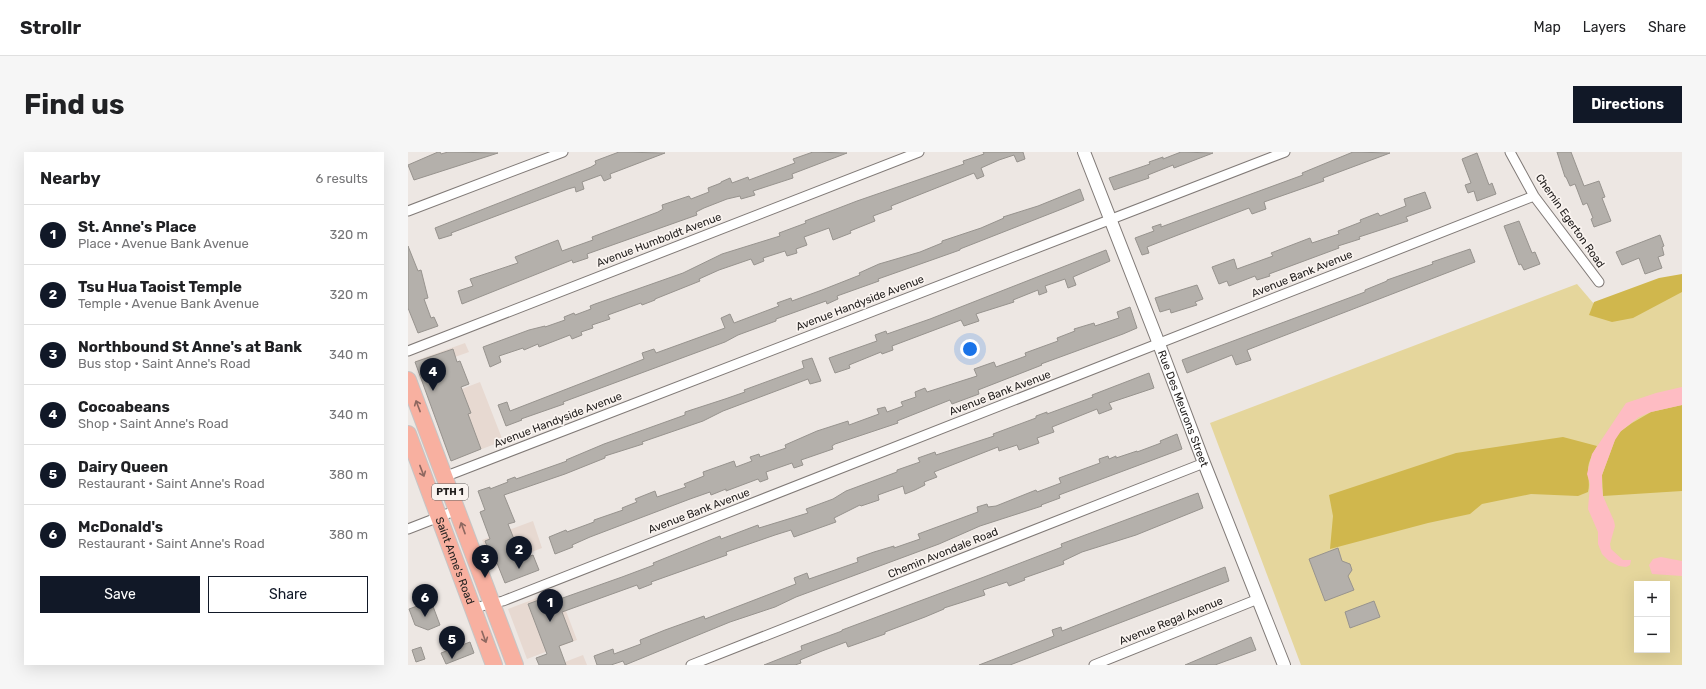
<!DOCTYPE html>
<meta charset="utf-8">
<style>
:root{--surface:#fff;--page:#f6f6f6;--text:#202124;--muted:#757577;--line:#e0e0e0;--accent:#111827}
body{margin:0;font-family:Rubik,sans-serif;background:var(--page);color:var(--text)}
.controls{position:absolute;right:12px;bottom:12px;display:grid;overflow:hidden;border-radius:0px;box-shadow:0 4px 16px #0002}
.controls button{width:36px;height:36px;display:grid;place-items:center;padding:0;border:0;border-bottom:1px solid var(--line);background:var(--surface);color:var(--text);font:20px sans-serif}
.you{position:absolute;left:562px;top:197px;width:14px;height:14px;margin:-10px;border:3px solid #fff;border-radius:50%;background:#1a73e8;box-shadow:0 0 0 6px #1a73e833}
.badge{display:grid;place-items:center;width:26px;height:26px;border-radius:50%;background:var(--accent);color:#fff;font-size:13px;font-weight:700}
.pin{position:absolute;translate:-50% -33px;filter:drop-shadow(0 1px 2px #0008)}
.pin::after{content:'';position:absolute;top:21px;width:14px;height:12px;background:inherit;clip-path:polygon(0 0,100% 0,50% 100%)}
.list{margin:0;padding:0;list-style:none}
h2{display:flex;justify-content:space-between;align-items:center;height:52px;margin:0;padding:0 16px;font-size:17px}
h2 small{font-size:13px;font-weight:400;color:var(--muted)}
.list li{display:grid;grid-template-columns:26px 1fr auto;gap:12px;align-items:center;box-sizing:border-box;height:60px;padding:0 16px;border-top:1px solid var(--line)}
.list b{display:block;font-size:15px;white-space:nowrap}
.list p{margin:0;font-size:13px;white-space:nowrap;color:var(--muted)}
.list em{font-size:13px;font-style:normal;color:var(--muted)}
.actions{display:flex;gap:8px;padding:12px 16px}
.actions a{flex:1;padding:9px 0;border:1px solid var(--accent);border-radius:0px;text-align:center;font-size:14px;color:var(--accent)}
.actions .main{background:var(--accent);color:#fff}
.map{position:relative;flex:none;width:1274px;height:513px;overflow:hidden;border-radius:0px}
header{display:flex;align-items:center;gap:24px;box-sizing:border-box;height:56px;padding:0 20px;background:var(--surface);border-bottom:1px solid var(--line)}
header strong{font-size:19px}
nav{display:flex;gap:22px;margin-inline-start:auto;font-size:14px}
.intro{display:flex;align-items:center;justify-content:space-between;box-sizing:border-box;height:96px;padding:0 24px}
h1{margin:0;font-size:28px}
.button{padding:10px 18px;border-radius:0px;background:var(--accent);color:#fff;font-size:14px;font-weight:700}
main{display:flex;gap:24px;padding:0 24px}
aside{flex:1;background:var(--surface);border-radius:0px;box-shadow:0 4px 16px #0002}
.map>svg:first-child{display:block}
.built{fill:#e7d9d1}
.green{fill:#e5d69c;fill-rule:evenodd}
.forest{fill:#d0b74d}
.water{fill:#febcc3}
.building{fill:#b4b0ab;stroke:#97938e}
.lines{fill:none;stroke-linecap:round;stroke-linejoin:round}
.street-casing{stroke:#807a77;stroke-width:11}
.secondary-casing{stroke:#807a77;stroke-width:14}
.highway-casing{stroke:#c6c5c5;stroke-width:18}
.street{stroke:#fff;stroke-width:9}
.secondary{stroke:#fff;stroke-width:12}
.highway{stroke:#f8b0a0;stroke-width:16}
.oneway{stroke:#8e6860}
.labels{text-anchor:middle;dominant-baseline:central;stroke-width:3.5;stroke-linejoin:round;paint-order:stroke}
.shield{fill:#faf4f0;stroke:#64605e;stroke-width:1}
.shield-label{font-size:10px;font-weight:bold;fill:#23201f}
.street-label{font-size:11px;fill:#23201f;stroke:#faf4f0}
</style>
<header>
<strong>Strollr</strong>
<nav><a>Map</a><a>Layers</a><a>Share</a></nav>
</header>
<div class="intro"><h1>Find us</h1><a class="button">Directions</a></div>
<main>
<aside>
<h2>Nearby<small>6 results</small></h2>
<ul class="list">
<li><span class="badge">1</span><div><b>St. Anne's Place</b><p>Place · Avenue Bank Avenue</p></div><em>320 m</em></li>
<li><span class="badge">2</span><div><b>Tsu Hua Taoist Temple</b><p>Temple · Avenue Bank Avenue</p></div><em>320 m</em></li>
<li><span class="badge">3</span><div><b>Northbound St Anne's at Bank</b><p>Bus stop · Saint Anne's Road</p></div><em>340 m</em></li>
<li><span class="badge">4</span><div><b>Cocoabeans</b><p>Shop · Saint Anne's Road</p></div><em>340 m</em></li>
<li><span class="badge">5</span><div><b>Dairy Queen</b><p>Restaurant · Saint Anne's Road</p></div><em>380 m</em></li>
<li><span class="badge">6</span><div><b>McDonald's</b><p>Restaurant · Saint Anne's Road</p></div><em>380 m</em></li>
</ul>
<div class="actions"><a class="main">Save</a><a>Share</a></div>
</aside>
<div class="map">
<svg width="1274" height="513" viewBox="0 0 1274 513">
<rect width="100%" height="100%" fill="#ede7e3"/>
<path class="built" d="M57,191l4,9 -51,18 -3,-9z
M72,230l23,59 -50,19 -23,-59z
M125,369l9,27 -49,19 -11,-27z
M150,438l19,50 -50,19 -19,-50z
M175,503l4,10h-30z"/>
<path class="green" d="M1169,132l23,27 82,-21v375h-381l-91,-242zM1229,432h30v66h-30z"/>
<path class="forest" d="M1274,122v18l-49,26 -21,4 -23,-7 5,-13 65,-24z
M1274,253v86l-79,5 -1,-21 15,-41 15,-11 19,-11z
M1155,285l34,9c-4,7 -9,16 -9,24 0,8 2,14 0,22l-10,4 -47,-2 -49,10 -12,10 -42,9 -98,26 3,-33 -4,-21 127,-42z"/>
<path class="water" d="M1274,235v18l-31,7 -12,5 -18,14 -6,9 -13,35v12l1,9 11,25 1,5 -5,18 1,5 12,11h8l-1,5 -4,2 -7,-1 -10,-5 -7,-7 -4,-10v-12l-10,-23 2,-25 -3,-10 5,-20 34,-51 30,-10z
M1253,405l21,4v15l-30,-2 -3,-9 4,-6z"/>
<path class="building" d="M30,0h2l1,2 7,-2 50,1 -84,27 -6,-15z
M211,0l46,1 -55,21 1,4 -7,3 -3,-6 -19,7 2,7 -8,3 -1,-5 -7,2 -117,44 1,2 -13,4 -4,-11 156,-61 5,-3 -1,-3z
M405,0l34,1 -55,21 1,4 -40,13 2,4 -14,4 -1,-3 -13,3 -23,9 -8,4 1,3 -110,39 1,4 -15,5 -1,-3 -110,44 -4,-13 15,-5 -3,-7 48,-16 -3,-6 43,-17 4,11 31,-11 -1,-3 66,-25 5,-3 -1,-4 27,-9 2,3 18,-7 -1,-4 13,-5v-1l9,-4 2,5 16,-6 1,3 46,-17 -2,-4z
M575,0h40l2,7 -8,3 -3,-7 -15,5 -18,8 3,8 -7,3 -3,-6 -83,33 1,3 -19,7 2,5 -25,10 1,2 -18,7 -4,-12 -25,9 3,8 -11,4 1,4 -10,3 -2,-5 -22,7 1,3 -10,4 -3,-6 -32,11 -20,9 1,2 -45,18v1l-13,5 -1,-2 -33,12 2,4 -18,6 1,3 -12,4 1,3 -10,4 -2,-4 -31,12 -1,-3 -14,6 -1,-2 -24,8 2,6 -11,5 -7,-20 46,-17 16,-4v1l20,-7 -1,-3 10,-4 1,2 16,-6 -1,-3 5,-2 88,-31 39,-19 58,-18 -1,-3 27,-10 -1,-2 52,-20 107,-37 -1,-3 21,-7z
M773,0l32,1 -39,15 -1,-3 -25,10 1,3 -35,12 -5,-12 41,-14 -1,-2 14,-5v2z
M945,0l37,1 -67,25 1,3 -60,21 2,7 -14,5 -3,-6 -71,27 -31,12 2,6 -7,2 -7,-17 19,-7 -2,-4 9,-3v3l142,-52 -1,-2z
M1149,0h14l13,34 15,-5 6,16 -3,1 9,23 -17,6 -3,-8 2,-1 -6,-15 -4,2 -8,-21 -5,2 -4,-9h-1z
M1069,1l12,32 3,-2 4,11 -19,7 -3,-10 -6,2 -3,-8 6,-2 -9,-24z
M672,37l4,11 -22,9 -102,40v1l-82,29 1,2 -42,15 1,3 -11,5 -1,-3 -50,18v2l-38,14 -13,7 -162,60 1,2 -43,15 1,1 -16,6 -8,-21 9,-3 3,9 134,-52 -2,-6 12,-4 2,4 69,-25 -4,-10 9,-4 4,9 45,-17 -2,-3 14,-5 1,3 30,-11 38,-15 -1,-2 20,-9 41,-12 22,-9v-2l39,-13 23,-10 -1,-1 35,-11z
M1017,40l6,16 -25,9 2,4 -49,16 1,2 -22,7 1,2 -70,26 1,2 -13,4 -2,-4 -26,10 -2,-5 -8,3 -7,-17 22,-8 3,10 36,-13 -2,-3 39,-15 2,5 27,-9 -1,-3 23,-9 -1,-2 18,-7 2,3 26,-10 -2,-7z
M1111,69l13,32 3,-1 5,12 -16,6 -3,-6 -2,1 -15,-39z
M1252,83l4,11 -2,1 2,8 -6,2 4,11 -17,6 -6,-16 -17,7 -6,-13z
M0,94l10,25 3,-1 7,28 -4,1 7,19 3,-1 4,9 -20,7 -10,-25z
M1062,97l5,13 -228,88 4,10 -15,5 -4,-10 -45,18 -5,-13 183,-68v-2l22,-9v-1l46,-16 -1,-2z
M698,98l4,11 -37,16 3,8 -8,3 -3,-9 -20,7 2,6 -8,3 -1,-5 -25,10 1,2 -38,12 3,7 -15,5 -3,-6 -69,26 1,4 -11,4 -1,-2 -32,13 1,3 -15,5 -6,-15 48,-17 -2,-6 11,-4 1,3 43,-15z
M789,133l6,14 -8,3 2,3 -26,8 -1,-4 -10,3 -5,-14z
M722,155l7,21 -14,6 -82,30 1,1 -64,25 1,4 -27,10 -2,-4 -53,21 1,2 -63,21 -3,2 1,3 -32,11 2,5 -9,3 -2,-5 -26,9 2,7 -8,3 -2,-3 -32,12v-2l-15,6 -1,-3 -20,7 -100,38 -18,8 1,2 -18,7 -6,-17 17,-7 1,2 27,-10v-2l29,-10 -1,-2 15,-6 -2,-3 20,-8 2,6 29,-10 -2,-3 20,-8 -1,-4 17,-6 14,-5 2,6 16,-6 -2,-4 9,-3 1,3 26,-9 -1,-3 32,-14 31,-10 1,4 30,-11 -2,-5 8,-2 2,5 16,-6 -2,-4 15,-5 -1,-5 10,-4 2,4 50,-16 -3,-7 20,-7 2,5 30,-11 -1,-3 33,-12 -1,-3 18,-7 -1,-2 20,-6 1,3 24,-8 -2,-6z
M45,197l4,13 3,-1 9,23 -8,3 10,26 -3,1 13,35 -30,12 -36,-99z
M404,206l9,23 -11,3 -2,-5 -85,32 -20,10 -61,21 1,2 -38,12v2l-40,16 -61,21 11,27 -7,2 14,35 11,-4 6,15 -34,13 -8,-20 -3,1 -9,-23 5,-2 -10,-27 5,-2 -7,-19 12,-4v2l18,-7 -1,-2 8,-3 1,2 51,-18 -1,-1 38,-16 81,-29v-3l40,-13 20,-7 -1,-2 60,-22 -2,-7z
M741,221l5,15 -45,15 3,6 -13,5 -2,-5 -45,18 2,5 -17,6 2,5 -20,7 -2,-5 -18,6 -1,-4 -64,25 3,5 -13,5 1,3 -10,5 -10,4 -2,-8 -25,9 1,5 -18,6 -1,-1 -26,13 2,4 -42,15 -3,-7 -16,5 -49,17 1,3 -76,27 1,2 -13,5 -2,-4 -75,27 11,29 -14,5 7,19h-27l-3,-7 11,-4 -19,-50 27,-10 2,6 65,-23 32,-12 -1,-2 67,-27 1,3 37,-14 1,3 49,-15 -2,-4 27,-10 13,-8 51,-19v-2l23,-8 -2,-4 17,-6 1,3 58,-19 -1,-2 43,-16v-2l11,-4v2l46,-17 -1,-2z
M769,282l5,15 -123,46 1,3 -19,7 1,1 -62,20 -41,18 -143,53 -21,10 -45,15 -105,43 -2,-4 -12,4h-14l-3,-9 19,-7 1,5 27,-10 -1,-4 25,-10 39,-14 1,3 91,-35 -2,-6 13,-5 2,6 49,-17 -1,-4 17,-6 20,-6v2l26,-9 -2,-5 60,-22 -1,-5 10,-3 1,3 8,-1 40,-16 1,2 24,-9 -2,-5 41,-15 -1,-4 9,-3 1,3 7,-3v2l21,-7v1l24,-9 -1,-2z
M790,341l5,15 -67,27 -54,17 -19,9 1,3 -40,14 1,2 -16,6 -2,-4 -24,8 2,5 -41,13v1l-19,8 -40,15v2l-37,13 -2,-5 -24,9 -22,9 1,3 -6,2h-31l38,-15 -1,-4 41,-15v-1l142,-53 78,-30 -1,-3z
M930,396l4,13 8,3 2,6 -4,6 6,14 -29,11 -16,-42z
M817,415l4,14 -219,84h-31l75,-29 -2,-6 9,-3 1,4z
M23,449l9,24 -12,5 -13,-5 -6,-16z
M966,449l6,16 -30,11 -5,-16z
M843,485l5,13 -41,15h-30z
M62,490l4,11 -28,11 -5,-11z
M13,495l4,12 -9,3 -4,-12z"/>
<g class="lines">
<defs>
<path id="street" d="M1102,0l24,44 65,86
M0,59l155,-59
M0,199l511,-199
M36,325l841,-325
M0,377l49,-19
M66,456l29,-7 1031,-405
M283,513l513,-202
M686,513l164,-66"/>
<g id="secondary">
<path id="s1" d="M676,0l75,192 45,119 80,202"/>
</g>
<g id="highway">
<path d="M0,228l107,285"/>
<path id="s2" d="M0,282l86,231"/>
</g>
</defs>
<use href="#street" class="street-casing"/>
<use href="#secondary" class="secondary-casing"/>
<use href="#highway" class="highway-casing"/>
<use href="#street" class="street"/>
<use href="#secondary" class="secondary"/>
<use href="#highway" class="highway"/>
</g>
<defs><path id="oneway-shaft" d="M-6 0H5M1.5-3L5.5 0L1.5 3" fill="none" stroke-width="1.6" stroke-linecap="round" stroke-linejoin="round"/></defs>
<g class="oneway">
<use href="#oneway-shaft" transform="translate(10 254) rotate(-111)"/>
<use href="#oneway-shaft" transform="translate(14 319) rotate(69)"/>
<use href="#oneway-shaft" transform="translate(55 376) rotate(-110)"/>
<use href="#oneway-shaft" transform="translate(76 485) rotate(70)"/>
</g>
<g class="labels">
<rect class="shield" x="24" y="332" width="36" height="16" rx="3"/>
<g class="shield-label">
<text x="42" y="340">PTH 1</text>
</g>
<g class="street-label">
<text transform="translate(1162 69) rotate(55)">Chemin Egerton Road</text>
<text transform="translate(251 88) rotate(-21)">Avenue Humboldt Avenue</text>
<text transform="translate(894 122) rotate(-22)">Avenue Bank Avenue</text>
<text transform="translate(452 151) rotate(-21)">Avenue Handyside Avenue</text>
<text transform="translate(592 241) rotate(-21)">Avenue Bank Avenue</text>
<text stroke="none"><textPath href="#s1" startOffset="275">Rue Des Meurons Street</textPath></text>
<text transform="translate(150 268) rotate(-21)">Avenue Handyside Avenue</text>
<text transform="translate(291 359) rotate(-21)">Avenue Bank Avenue</text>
<text transform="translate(535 401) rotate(-22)">Chemin Avondale Road</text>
<text stroke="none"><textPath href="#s2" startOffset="135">Saint Anne's Road</textPath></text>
<text transform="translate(763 469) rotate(-22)">Avenue Regal Avenue</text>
</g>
</g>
</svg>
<div class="controls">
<button>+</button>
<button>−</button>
</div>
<div class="you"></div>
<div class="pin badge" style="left:142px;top:470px">1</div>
<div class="pin badge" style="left:111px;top:417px">2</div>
<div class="pin badge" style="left:77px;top:426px">3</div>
<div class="pin badge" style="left:25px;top:239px">4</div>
<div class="pin badge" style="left:44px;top:507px">5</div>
<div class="pin badge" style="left:17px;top:465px">6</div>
</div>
</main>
